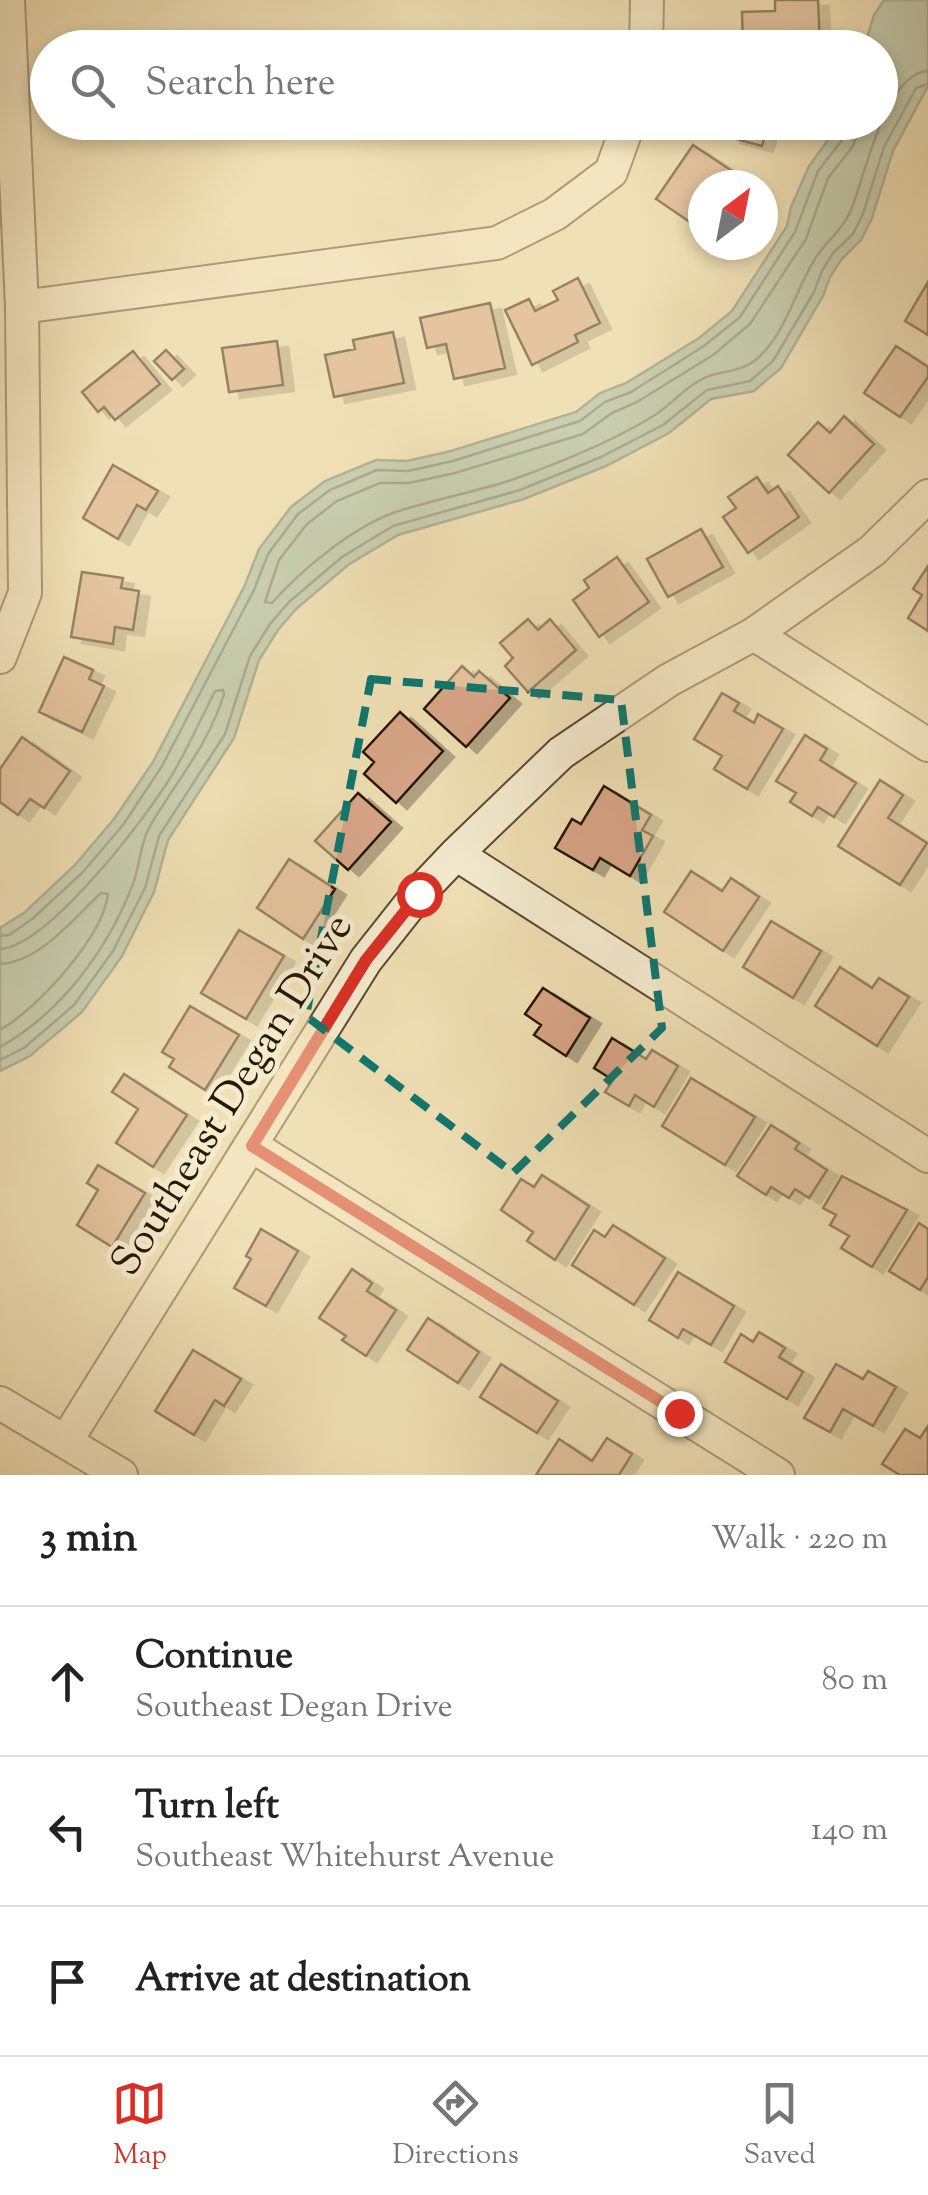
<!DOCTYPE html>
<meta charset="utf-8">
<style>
:root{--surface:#fff;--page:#f2f2f2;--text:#222;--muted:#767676;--line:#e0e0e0;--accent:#d93025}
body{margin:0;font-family:"Sorts Mill Goudy",serif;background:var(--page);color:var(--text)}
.compass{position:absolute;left:688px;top:170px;width:90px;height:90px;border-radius:50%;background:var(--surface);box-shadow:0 5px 15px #0003;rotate:32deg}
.stop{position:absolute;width:30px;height:30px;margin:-22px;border:8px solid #d93025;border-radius:50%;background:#fff}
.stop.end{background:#d93025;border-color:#fff;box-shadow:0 2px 10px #0008}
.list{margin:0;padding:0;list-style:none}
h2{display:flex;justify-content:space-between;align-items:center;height:130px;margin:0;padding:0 40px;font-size:42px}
h2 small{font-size:32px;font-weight:400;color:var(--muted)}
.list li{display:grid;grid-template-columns:65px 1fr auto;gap:30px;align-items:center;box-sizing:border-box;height:150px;padding:0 40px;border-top:2px solid var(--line)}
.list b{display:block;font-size:38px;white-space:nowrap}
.list p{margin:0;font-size:32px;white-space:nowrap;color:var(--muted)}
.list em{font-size:32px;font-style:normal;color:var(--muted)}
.icon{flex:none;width:55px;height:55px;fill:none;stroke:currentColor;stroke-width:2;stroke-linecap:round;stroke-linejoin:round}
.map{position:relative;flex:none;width:928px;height:1475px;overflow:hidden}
.search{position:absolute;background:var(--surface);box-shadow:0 5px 15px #0003;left:30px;right:30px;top:30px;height:110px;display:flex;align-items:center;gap:25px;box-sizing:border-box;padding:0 35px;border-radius:55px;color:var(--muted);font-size:38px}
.sheet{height:580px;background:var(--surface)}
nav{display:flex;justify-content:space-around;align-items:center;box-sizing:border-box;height:140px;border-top:2px solid var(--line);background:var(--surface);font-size:28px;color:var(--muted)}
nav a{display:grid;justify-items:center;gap:5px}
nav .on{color:var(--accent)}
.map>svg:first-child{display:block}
.water{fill:#9abdb0;stroke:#6c7b6b;stroke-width:2.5}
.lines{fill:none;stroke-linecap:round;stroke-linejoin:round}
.shore{stroke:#606b5a;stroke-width:2.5}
.building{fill:#d8a588;stroke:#271904;stroke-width:2.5;filter:url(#shadow)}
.minor-casing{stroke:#594b30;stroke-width:36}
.minor{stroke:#f5ebcf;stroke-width:32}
.route{stroke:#d93025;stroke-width:12}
.marked{fill:none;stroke:#0f766e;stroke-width:8;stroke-dasharray:20 12;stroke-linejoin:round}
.labels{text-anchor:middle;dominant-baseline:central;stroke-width:10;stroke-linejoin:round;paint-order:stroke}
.street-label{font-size:42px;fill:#271904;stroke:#f5ebcf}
</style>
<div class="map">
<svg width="928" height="1475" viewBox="0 0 928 1475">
<defs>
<filter id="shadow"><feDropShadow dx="11" dy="6" stdDeviation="0" flood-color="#0004"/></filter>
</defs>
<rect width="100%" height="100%" fill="#f0e0b5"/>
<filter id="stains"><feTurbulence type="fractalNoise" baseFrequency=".002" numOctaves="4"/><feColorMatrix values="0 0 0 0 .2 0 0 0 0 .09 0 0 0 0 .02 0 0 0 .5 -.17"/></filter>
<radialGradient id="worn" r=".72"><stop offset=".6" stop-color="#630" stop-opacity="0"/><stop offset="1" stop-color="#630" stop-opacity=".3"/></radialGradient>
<path class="water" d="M884,0h44v86l-35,65 -21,67 -11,22 -20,20 -11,17 -7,19 -42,72 -27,23 -43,8 -42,34 -63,33 -82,33 -126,36 -50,30 -52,44 -18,21 -19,30 -25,78 -66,102 -14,52 -32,64 -40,56 -52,44 -30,15v-143l25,-16 49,-46 40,-47 39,-57 92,-177 14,-36 32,-42 34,-26 51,-21 31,1 44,-10 125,-39 24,-19 26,-10 73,-45 33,-27 55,-85 4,-19 18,-41 31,-43 40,-1v-74l-16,-1 10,-32z"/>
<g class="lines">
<path class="shore" d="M861,122l-8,24 -25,32 -22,61 -56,85 -37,31 -76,47 -25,11 -29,21 -128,39 -46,10h-29l-43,18 -30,23 -28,36 -14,42 7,1c29,-33 80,-75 121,-90 41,-14 84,-21 124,-35 47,-17 97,-37 138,-63 15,-10 27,-24 42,-33 20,-14 41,-6 62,-25 27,-25 37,-68 56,-98 11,-18 28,-29 36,-49 14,-33 34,-137 77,-139
M0,936l9,-1 23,-16 50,-46 41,-48 39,-59 92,-176 14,-36 30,-40 32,-24 47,-20 31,1 45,-10 127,-40 25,-19 26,-10 73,-46 36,-29 55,-85 23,-61 24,-31 6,-18
M0,949c49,-3 148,-134 172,-174 16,-27 29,-56 43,-84l8,-1 1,4c-16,52 -47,86 -74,132 -10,17 -10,39 -17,58 -25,65 -72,129 -133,163
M0,964c40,-2 74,-46 101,-71l7,1c-5,43 -71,115 -108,136
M0,1060l24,-12 50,-43 39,-54 32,-63 14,-52 66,-102 25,-78 20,-32 19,-22 53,-45 51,-31 127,-36 81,-33 62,-32 44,-35 43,-9 23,-20 41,-69 8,-21 11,-18 20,-19 10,-20 21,-67 32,-59 12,-4"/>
</g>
<path class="building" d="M775,0h43l2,45 -77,3 -1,-36 33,-1z
M733,122h36l-7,24 -33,-9z
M693,145l39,26 -10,14h-19v46l-47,-32z
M578,278l22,45 -25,12 3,7 -46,23 -27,-55 24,-11 6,12 23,-11 -5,-9z
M928,282v53l-23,-14z
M490,303l15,65 -51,11 -8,-35 -19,4 -7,-30z
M393,332l11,51 -70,14 -9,-42 30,-6 -2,-9z
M277,341l6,44 -54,7 -7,-44z
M896,346l32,21v10l-28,40 -36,-24z
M166,350l18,19 -12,11 -18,-19z
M133,351l27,33 -45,36 -11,-13 -6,5 -16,-20z
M844,416l30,28 -45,49 -41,-38 30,-33 12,11z
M113,465l45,26 -12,19 -9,-5 -19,34 -35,-21z
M757,477l11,16 10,-7 21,31 -51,36 -25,-36 13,-9 -8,-11z
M701,529l22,38 -55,30 -21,-38z
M617,557l32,45 -50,35 -26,-37 16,-12 -5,-8z
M928,566v65l-20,-13 14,-23 -9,-6z
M82,572l41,6 -2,10 18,3 -6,39 -18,-3 -2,17 -42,-7z
M528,619l10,11 12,-11 26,31 -48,42 -23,-26 8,-8 -13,-15z
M64,657l29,13 -4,9 15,7 -22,46 -43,-20z
M462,666l12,11 5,-6 31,27 -44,49 -42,-38z
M722,693l17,10 -5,8 20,12 4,-9 25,15 -36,60 -33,-20 8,-13 -28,-17z
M400,712l43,39 -47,52 -32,-29 10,-12 -11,-10z
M805,735l22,14 -7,11 36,23 -22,34 -16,-10 -6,9 -22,-14 6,-9 -20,-12z
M22,737l48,34 -26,37 -14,-9 -12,16 -18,-13v-33z
M880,780l23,15 -15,23 39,25 -27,42 -62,-39z
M604,786l47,29 -9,15 11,6 -23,40 -30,-18 -7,12 -38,-22 17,-29 9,5z
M358,793l33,29 -43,48 -33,-29z
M289,859l46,30 -32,50 -46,-31z
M691,871l31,20 9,-13 28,19 -36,54 -59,-39z
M771,921l50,30 -28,47 -50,-31z
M239,930l45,26 -38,63 -45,-26z
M840,967l32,21 7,-10 30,19 -32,49 -62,-40z
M543,988l47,30 -24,38 -32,-21 7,-10 -16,-11z
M190,1006l49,29 -34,55 -36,-23 5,-8 -12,-7z
M612,1038l34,21 6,-9 26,16 -24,41 -19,-12 -6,11 -24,-14 8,-12 -19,-12z
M124,1074l63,41 -34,52 -37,-24 22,-34 -26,-17z
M691,1078l64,39 -30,48 -63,-39z
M771,1125l28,18 -4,6 32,21 -18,28 -14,-9 -6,9 -18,-11 -5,8 -29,-19z
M98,1165l47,28 -33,54 -35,-22 21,-35 -11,-7z
M542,1175l47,31 -34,54 -28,-19 6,-9 -32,-22 20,-31 13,8z
M842,1176l65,34 -35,57 -31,-19 8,-12 -19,-11 6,-10 -13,-7z
M919,1223l9,6v48l-8,13 -31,-19z
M613,1225l52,33 -31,47 -62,-40 22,-35 11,7z
M261,1229l37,22 -32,55 -32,-18 17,-29 -5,-3z
M352,1269l20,14 -5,8 29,19 -30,46 -24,-16 4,-4 -27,-18z
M678,1272l56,34 -23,39 -28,-16 -5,9 -29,-18z
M428,1318l51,34 -21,31 -51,-33z
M759,1332l26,16 -6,9 24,15 -16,27 -62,-37 16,-28 12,8z
M193,1350l48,29 -17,27 -9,-6 -21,35 -39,-24z
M501,1364l57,37 -21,32 -57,-36z
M836,1364l27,15 5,-8 28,16 -23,39 -30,-17 -13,23 -26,-14z
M928,1426v49h-28l-18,-11 23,-35 15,9z
M607,1438l25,16 -13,21h-83l23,-36 33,22z"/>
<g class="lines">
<defs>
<path id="minor" d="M646,48l1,-48
M22,307l475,-64 58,-29 56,-42 18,-50
M754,634l174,111
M0,657l25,-64 -3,-286 -14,-307
M456,854l472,302
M252,1146l526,329
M0,1403l121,72
M66,1441l300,-481 53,-67 37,-39 105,-101 108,-73 85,-46 118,-83 56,-55"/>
</defs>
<use href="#minor" class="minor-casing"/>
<use href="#minor" class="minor"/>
</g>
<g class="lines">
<path class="route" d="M419,894l-53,66 -114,186 427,267"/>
</g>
<path d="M0 0H928V1475H0ZM371,679l250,21 41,328 -149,145 -207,-157z" fill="#f0e0b5" fill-opacity=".55" fill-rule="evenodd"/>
<path class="marked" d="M371,679l250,21 41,328 -149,145 -207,-157z"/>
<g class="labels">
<g class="street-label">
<text transform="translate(234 1096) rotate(-58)">Southeast Degan Drive</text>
</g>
</g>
<rect width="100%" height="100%" filter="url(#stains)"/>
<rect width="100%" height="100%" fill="url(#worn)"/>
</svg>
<svg class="compass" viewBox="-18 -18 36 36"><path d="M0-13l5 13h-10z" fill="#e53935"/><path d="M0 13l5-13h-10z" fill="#767676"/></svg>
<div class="stop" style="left:419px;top:894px"></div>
<div class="stop end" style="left:679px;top:1413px"></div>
<div class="search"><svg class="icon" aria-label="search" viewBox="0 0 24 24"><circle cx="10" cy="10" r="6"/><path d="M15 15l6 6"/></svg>Search here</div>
</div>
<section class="sheet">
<h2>3 min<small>Walk · 220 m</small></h2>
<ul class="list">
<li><svg class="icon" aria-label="ahead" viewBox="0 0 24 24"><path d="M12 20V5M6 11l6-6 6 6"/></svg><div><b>Continue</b><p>Southeast Degan Drive</p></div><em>80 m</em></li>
<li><svg class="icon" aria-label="left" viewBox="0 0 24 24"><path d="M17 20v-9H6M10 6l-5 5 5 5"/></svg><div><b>Turn left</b><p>Southeast Whitehurst Avenue</p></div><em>140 m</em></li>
<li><svg class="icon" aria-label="arrive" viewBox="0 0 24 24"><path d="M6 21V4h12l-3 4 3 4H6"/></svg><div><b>Arrive at destination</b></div></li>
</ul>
</section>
<nav>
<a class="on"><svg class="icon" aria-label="map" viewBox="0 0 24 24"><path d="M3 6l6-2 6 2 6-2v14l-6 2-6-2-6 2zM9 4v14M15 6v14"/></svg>Map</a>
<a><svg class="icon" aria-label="directions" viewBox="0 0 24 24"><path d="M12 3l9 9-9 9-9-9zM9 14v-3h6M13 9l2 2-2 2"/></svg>Directions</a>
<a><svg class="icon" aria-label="saved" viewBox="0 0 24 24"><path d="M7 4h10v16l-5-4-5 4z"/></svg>Saved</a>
</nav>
